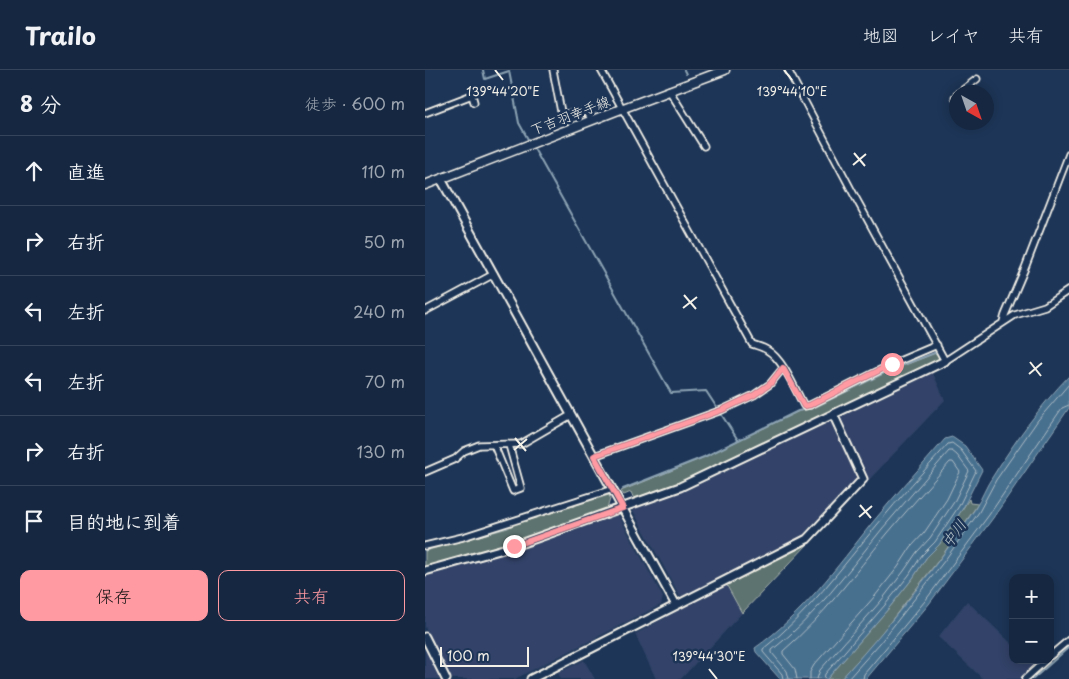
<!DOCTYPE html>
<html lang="ja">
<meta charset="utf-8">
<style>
:root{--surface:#162841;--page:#1f3048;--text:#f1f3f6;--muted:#9ea6b1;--line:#35445a;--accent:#ff9aa2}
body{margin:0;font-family:"Playpen Sans","Klee One",sans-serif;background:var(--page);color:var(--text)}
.controls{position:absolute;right:15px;bottom:15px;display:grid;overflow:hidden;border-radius:10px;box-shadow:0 2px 12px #0003}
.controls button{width:45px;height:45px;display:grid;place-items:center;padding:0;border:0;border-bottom:1px solid var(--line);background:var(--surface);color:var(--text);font:25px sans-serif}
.compass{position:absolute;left:524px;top:15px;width:45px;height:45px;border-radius:50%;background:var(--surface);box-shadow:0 2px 12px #0003;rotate:140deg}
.scale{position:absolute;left:15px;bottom:12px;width:89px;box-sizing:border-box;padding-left:5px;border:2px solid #f4f1e8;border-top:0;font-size:14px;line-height:18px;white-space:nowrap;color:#f4f1e8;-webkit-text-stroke:4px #1d3557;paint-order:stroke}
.stop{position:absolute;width:15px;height:15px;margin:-11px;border:4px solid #ff9aa2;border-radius:50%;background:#fff}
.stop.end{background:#ff9aa2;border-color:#fff;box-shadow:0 1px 5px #0008}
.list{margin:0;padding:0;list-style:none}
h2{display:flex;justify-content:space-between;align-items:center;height:65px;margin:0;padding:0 20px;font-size:21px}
h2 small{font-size:16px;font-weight:400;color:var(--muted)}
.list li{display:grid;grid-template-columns:32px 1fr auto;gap:15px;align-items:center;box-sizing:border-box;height:70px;padding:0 20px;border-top:1px solid var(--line)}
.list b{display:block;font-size:19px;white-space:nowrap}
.list em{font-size:16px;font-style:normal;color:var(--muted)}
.actions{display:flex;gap:10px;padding:15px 20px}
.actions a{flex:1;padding:11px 0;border:1px solid var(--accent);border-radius:10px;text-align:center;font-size:18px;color:var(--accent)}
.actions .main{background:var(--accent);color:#111}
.icon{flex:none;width:28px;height:28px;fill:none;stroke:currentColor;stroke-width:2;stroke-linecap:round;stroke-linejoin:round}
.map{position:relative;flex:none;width:644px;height:609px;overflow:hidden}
header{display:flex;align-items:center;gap:30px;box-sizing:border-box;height:70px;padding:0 25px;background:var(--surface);border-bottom:1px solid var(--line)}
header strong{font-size:24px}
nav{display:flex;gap:28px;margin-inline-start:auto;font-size:18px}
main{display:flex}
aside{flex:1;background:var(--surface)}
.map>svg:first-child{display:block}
.built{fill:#304367}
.green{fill:#5d736f;stroke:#a8b2ac}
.water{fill:#476f8f;stroke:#8ca3b3}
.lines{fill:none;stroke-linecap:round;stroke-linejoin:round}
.shore{stroke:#afbdc4;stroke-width:1}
.stream{stroke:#8ca3b3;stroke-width:2}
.minor-casing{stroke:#f4f1e8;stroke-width:9}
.tertiary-casing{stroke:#f4f1e8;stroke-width:11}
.secondary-casing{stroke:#f4f1e8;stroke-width:11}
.minor{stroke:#1d3557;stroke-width:5.5}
.tertiary{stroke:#1d3557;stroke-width:7}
.secondary{stroke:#1d3557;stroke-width:8}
.route{stroke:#ff9aa2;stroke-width:6}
.ticks{fill:none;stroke:#f4f1e8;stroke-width:2}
.labels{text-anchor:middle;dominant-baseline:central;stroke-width:5;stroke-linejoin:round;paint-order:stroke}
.street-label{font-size:14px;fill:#f4f1e8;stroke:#1d3557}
.water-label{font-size:15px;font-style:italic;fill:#b7c4c9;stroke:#1d3557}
.ticks-label{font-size:12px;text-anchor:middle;fill:#f4f1e8;stroke:#1d3557;stroke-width:5;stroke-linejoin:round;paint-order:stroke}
</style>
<header>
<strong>Trailo</strong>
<nav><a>地図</a><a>レイヤ</a><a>共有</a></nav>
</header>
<main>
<aside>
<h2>8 分<small>徒歩 · 600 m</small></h2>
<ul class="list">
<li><svg class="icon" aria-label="ahead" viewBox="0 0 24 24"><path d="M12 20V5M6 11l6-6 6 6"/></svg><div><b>直進</b></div><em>110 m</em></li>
<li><svg class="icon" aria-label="right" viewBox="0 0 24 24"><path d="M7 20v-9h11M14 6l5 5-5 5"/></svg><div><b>右折</b></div><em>50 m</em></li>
<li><svg class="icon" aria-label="left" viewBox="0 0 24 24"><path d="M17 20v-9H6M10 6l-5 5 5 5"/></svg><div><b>左折</b></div><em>240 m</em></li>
<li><svg class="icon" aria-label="left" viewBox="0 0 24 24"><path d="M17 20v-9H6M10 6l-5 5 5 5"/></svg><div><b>左折</b></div><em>70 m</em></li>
<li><svg class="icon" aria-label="right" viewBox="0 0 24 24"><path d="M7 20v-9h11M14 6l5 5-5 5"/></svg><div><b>右折</b></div><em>130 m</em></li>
<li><svg class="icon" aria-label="arrive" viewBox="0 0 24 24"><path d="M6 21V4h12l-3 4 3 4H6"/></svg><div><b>目的地に到着</b></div></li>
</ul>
<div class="actions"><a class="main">保存</a><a>共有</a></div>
</aside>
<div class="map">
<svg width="644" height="609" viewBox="0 0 644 609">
<rect width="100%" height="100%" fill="#1d3557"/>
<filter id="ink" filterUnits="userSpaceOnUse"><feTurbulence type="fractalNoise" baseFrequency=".02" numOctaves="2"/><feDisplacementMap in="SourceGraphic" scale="10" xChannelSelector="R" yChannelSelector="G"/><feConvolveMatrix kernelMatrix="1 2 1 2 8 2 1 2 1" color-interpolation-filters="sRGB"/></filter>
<g filter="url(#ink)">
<path class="built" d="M507,301l13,29 -76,80 -29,-60 2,-6z
M403,351l4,2 25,53 -1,4 -54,56 -119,60 -4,-1 -46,-84 2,-4 50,-18z
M190,444l4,2 44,81 -2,8 -146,74h-63l-27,-52v-51l89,-26z
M301,514l16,29 -61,66h-25l-21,-45z
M542,531l46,44v15h16l5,6 -14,13h-37l-45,-42z
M0,577l16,32h-16z
M159,590l11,19h-34l-3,-6z"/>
<path class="green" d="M513,282l3,4 -1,4 -263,124 -43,15 -3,-7 -7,3 -3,-4 79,-32 99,-48 13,-2 73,-36z
M184,425l1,4 -3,10 -91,32 -91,26v-16l83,-23 7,-4z
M544,429l1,4 8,1 -37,53 -65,83 -35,39h-14l62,-71 24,-30 13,-20 13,-13z
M384,473l-67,70 -16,-29z"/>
<path class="water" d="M644,306v32l-76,110 -64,86 -63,75h-25c48,-53 94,-110 134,-170 7,-11 11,-23 18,-33 22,-35 47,-70 76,-100z
M527,367l13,9 17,24 -19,38 -24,37 -13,13 -13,20 -24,30 -62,71h-47l-24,-27 -1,-4c47,-33 82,-81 117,-125 24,-29 49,-56 73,-84z"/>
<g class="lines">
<path class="shore" d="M358,609l-1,-5 -19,-22v-3c44,-34 78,-81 114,-124 23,-28 47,-54 71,-81l4,-1 9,7 15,21 -17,35 -24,36 -13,13 -13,20 -24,30 -60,69 -1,5
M364,609l-2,-8 -15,-18v-3c43,-33 76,-79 110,-121 22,-26 45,-52 67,-78h3l5,4 12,16 -15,31 -24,36 -13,14 -13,19 -23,30 -61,69 -3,9
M372,609l-2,-10 -12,-15v-3c40,-34 71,-77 104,-117 20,-24 42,-48 63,-72h3l7,10 -13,27 -23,34 -13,14 -13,20 -23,29 -61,69 -4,7v7
M423,609l32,-36 65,-83 34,-48 17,-32 42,-60 31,-36
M438,609l1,-5 61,-73 64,-86 73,-107 7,-3"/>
<path class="stream" d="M58,0l2,9 24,-8 10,52 10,18
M259,0l2,4
M107,75l139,248 35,-2 32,49
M198,419l81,-32 94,-46 14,-3 78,-38 47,-18
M106,448l74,-23
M47,467l35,-10 7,-4
M0,480l27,-8
M608,609l36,-32"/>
<defs>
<path id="minor" d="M128,0l8,42 4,2 22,-2 5,8
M176,0l151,274c5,2 11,3 15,6 16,9 28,39 37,56l6,-1 82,-41 45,-19
M363,0l65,123 92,168 70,-46 30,-9 24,-16
M244,20l35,56
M535,22l17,-13
M530,27l2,-2
M0,43l47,-18 2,7
M0,241l69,-37
M578,252l2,-7 20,-47 44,-114
M69,375l19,46 8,-3 -12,-43
M169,386l128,-46 32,-15 16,-11 13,-16
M0,402l30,-13 9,-8 15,-6 42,-1 50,-29
M0,476l38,-9 150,-48
M625,586l19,-16
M600,609l21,-19"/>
<path id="tertiary" d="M16,109l235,426
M0,501l89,-25 166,-59 265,-126
M0,567l21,42
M106,609l276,-140 56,-60 -30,-65"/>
<path id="secondary" d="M0,115l196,-76 104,-39"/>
</defs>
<use href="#minor" class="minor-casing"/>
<use href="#tertiary" class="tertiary-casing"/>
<use href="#secondary" class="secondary-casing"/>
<use href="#minor" class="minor"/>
<use href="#tertiary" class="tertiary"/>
<use href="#secondary" class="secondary"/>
</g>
</g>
<g class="lines" filter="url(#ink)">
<path class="route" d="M89,476l109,-38 -29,-52 128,-46 32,-15 16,-11 13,-16 21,38 6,-1 82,-41"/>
</g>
<path class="ticks" d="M70,0l8,10M359,0l8,10M429,83l11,13M428,95l13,-11M259,225l12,14M258,238l14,-11M605,292l11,14M604,304l13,-11M90,368l11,13M89,380l13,-11M435,435l11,13M434,447l13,-11M284,599l8,10"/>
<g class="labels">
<g class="street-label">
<text transform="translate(145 45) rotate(-21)">下吉羽幸手線</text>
</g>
<g class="water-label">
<text transform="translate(528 463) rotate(-54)">中川</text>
</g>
</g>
<g class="ticks-label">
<text x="367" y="26">139°44'10"E</text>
<text x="78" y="26">139°44'20"E</text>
<text x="284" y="591">139°44'30"E</text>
</g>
</svg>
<div class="controls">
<button>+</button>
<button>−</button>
</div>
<svg class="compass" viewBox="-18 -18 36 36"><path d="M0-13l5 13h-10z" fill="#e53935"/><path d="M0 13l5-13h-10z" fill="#9ea6b1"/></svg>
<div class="scale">100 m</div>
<div class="stop" style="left:467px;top:294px"></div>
<div class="stop end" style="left:89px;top:476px"></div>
</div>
</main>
